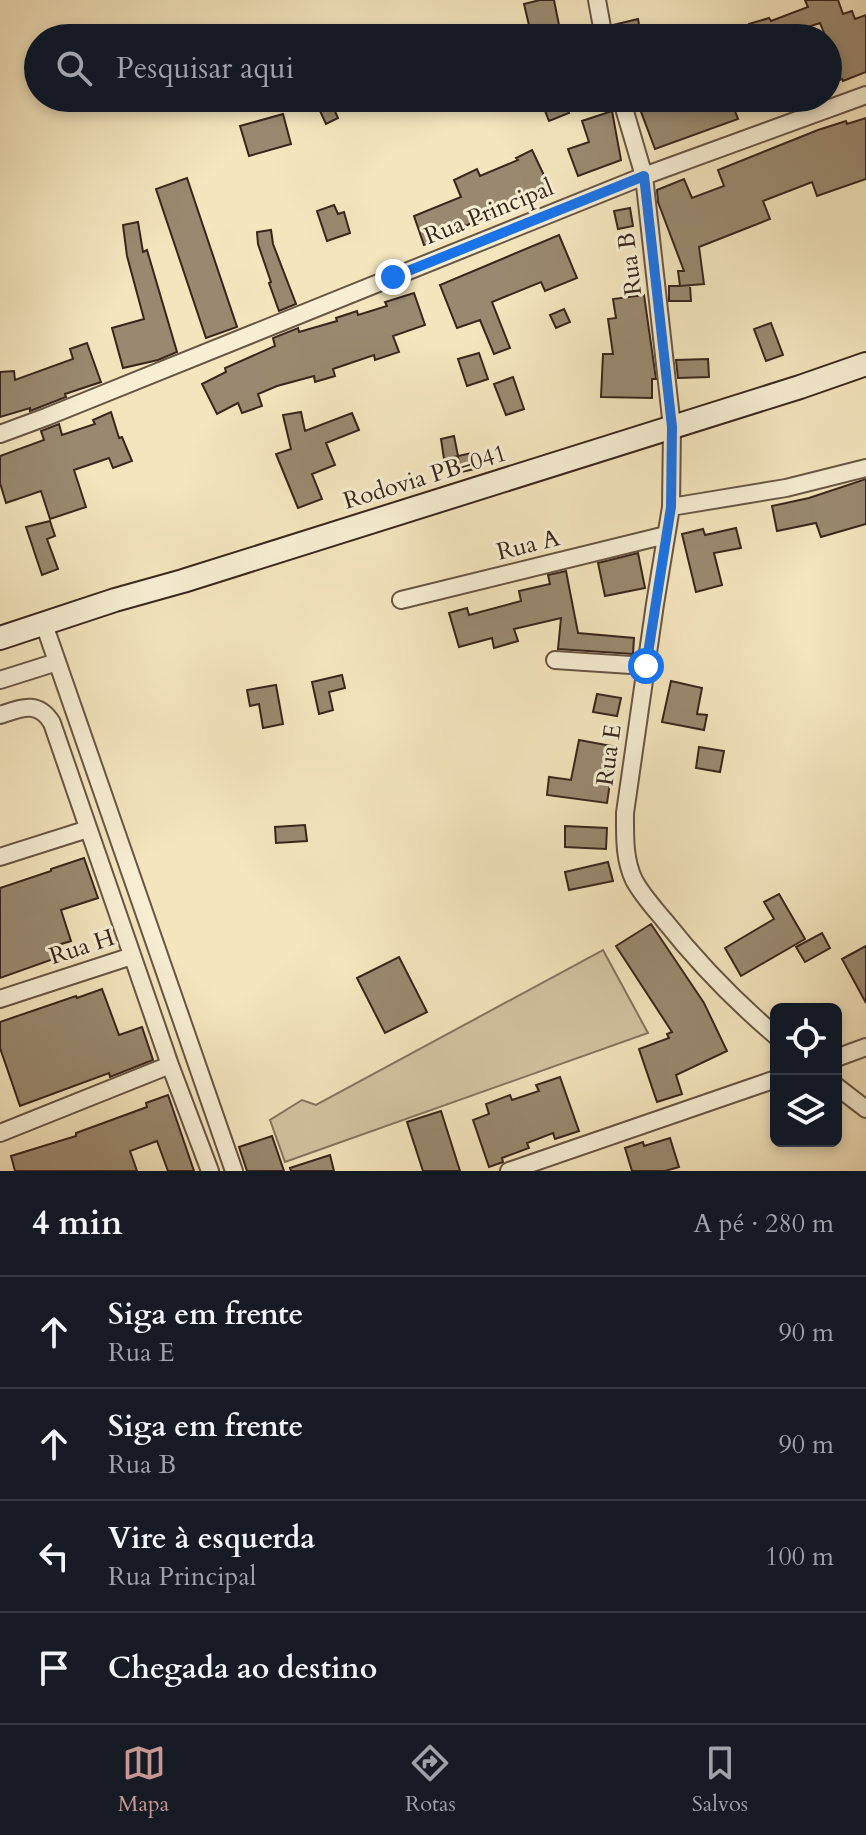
<!DOCTYPE html>
<html lang="pt">
<meta charset="utf-8">
<style>
:root{--surface:#171b24;--page:#20242c;--text:#f1f3f6;--muted:#9ea1a6;--line:#363941;--accent:#c59692}
body{margin:0;font-family:Cardo,serif;background:var(--page);color:var(--text)}
.controls{position:absolute;right:24px;bottom:24px;display:grid;overflow:hidden;border-radius:12px;box-shadow:0 4px 12px #0003}
.controls button{width:72px;height:72px;display:grid;place-items:center;padding:0;border:0;border-bottom:2px solid var(--line);background:var(--surface);color:var(--text);font:40px sans-serif}
.stop{position:absolute;width:24px;height:24px;margin:-18px;border:6px solid #1a73e8;border-radius:50%;background:#fff}
.stop.end{background:#1a73e8;border-color:#fff;box-shadow:0 2px 8px #0008}
.list{margin:0;padding:0;list-style:none}
h2{display:flex;justify-content:space-between;align-items:center;height:104px;margin:0;padding:0 32px;font-size:34px}
h2 small{font-size:26px;font-weight:400;color:var(--muted)}
.list li{display:grid;grid-template-columns:52px 1fr auto;gap:24px;align-items:center;box-sizing:border-box;height:112px;padding:0 32px;border-top:2px solid var(--line)}
.list b{display:block;font-size:30px;white-space:nowrap}
.list p{margin:0;font-size:26px;white-space:nowrap;color:var(--muted)}
.list em{font-size:26px;font-style:normal;color:var(--muted)}
.icon{flex:none;width:44px;height:44px;fill:none;stroke:currentColor;stroke-width:2;stroke-linecap:round;stroke-linejoin:round}
.map{position:relative;flex:none;width:866px;height:1171px;overflow:hidden}
.search{position:absolute;background:var(--surface);box-shadow:0 4px 12px #0003;left:24px;right:24px;top:24px;height:88px;display:flex;align-items:center;gap:20px;box-sizing:border-box;padding:0 28px;border-radius:44px;color:var(--muted);font-size:30px}
.sheet{height:552px;background:var(--surface)}
nav{display:flex;justify-content:space-around;align-items:center;box-sizing:border-box;height:112px;border-top:2px solid var(--line);background:var(--surface);font-size:22px;color:var(--muted)}
nav a{display:grid;justify-items:center;gap:4px}
nav .on{color:var(--accent)}
.map>svg:first-child{display:block}
.green{fill:#d4c4a2;stroke:#86745f;stroke-width:2}
.building{fill:#9a8970;stroke:#39251c;stroke-width:2}
.lines{fill:none;stroke-linecap:round;stroke-linejoin:round}
.minor-casing{stroke:#685544;stroke-width:20}
.secondary-casing{stroke:#39251c;stroke-width:26}
.minor{stroke:#f8eed4;stroke-width:16}
.secondary{stroke:#f8eed4;stroke-width:22}
.route{stroke:#1a73e8;stroke-width:10}
.labels{text-anchor:middle;dominant-baseline:central;stroke-width:6;stroke-linejoin:round;paint-order:stroke}
.street-label{font-size:24px;fill:#39251c;stroke:#f8eed4}
</style>
<div class="map">
<svg width="866" height="1171" viewBox="0 0 866 1171">
<rect width="100%" height="100%" fill="#f4e5bd"/>
<filter id="stains"><feTurbulence type="fractalNoise" baseFrequency=".0025" numOctaves="4"/><feColorMatrix values="0 0 0 0 .2 0 0 0 0 .09 0 0 0 0 .02 0 0 0 .5 -.17"/></filter>
<radialGradient id="worn" r=".72"><stop offset=".6" stop-color="#630" stop-opacity="0"/><stop offset="1" stop-color="#630" stop-opacity=".3"/></radialGradient>
<path class="green" d="M603,950l45,83 -363,129 -15,-42 32,-20 14,5z"/>
<path class="building" d="M540,0h14l5,25 -10,2 3,11h-20l-8,-34z
M805,0h33l5,14 9,-3 3,8 11,-4v57l-23,9 -1,-2 -14,5v-46h-2l-6,-15 -45,15h-21l-5,-14 20,-6 2,3 37,-14z
M638,19l3,17 -26,2 -2,-13z
M314,98h15l9,20 -12,6z
M540,98h23l6,15 -20,8z
M646,98h84l8,21 -83,30 -18,-48z
M612,111l9,49 -43,16 -10,-27 21,-7 -7,-21z
M283,114l8,30 -42,12 -9,-30z
M866,118v61l-49,17 -5,-14 -49,19 7,18 -71,28 5,37 -24,2 -2,-15h6l-26,-69 -1,-12 27,-11 8,19 32,-12 -6,-16 100,-40 28,-9 1,3z
M532,150l17,36 -38,17 1,2 -49,22 1,2 -40,16 -10,-29 47,-19 -7,-17 23,-11 3,7 38,-16 -2,-2z
M187,178l50,149 -31,11 -50,-149z
M334,205l4,9 6,-2 6,21 -23,8 -10,-30z
M630,208l3,18 -15,3 -4,-18z
M138,222l5,30 4,-2 30,102 -19,8 -35,8 -11,-40 32,-9 -17,-63 -4,-31z
M271,230l2,14 23,60 -17,7 -10,-28 2,-1 -13,-38 -1,-12z
M559,235l18,43 -32,13 -4,-9 -49,20 18,46 -16,6 -14,-34 -23,8 -17,-43z
M669,286h21l1,15h-22z
M414,293l11,32 -32,11 6,16 -24,8 -1,-5 -41,14 2,7 -20,6 -1,-6 -37,10 -19,8 4,12 -20,7 -4,-10 -21,11 -15,-30 24,-12 -1,-4 50,-22 -2,-8 25,-10 1,4 38,-11 -1,-3 21,-7 1,4 29,-9 -2,-4z
M644,295l12,84h-4v19l-51,-1 2,-43h10l-5,-35 8,-1 -3,-19z
M564,309l6,13 -14,6 -6,-13z
M771,323l12,32 -17,6 -12,-32z
M87,343l14,39 -36,12 1,3 -36,14v-3l-30,9v-45l14,-1 1,9 58,-21 -3,-10z
M479,353l9,26 -21,7 -9,-27z
M708,359l1,18 -31,1 -2,-18z
M513,377l11,32 -18,6 -12,-31z
M111,412l8,26 3,-1 10,24 -19,7 -4,-10 -35,12 12,37 -36,12 -9,-28 -35,12 -6,-20v-27l44,-16 -3,-9 18,-7 3,11 33,-11 -2,-4z
M301,412l4,19 47,-18 7,17 -33,13 9,22 -23,9 10,25 -24,9 -22,-54 15,-5 -8,-34z
M454,436l4,20 -14,3 -3,-20z
M472,453l3,16 -14,3 -3,-16z
M866,479v45l-45,13 -5,-14 -39,8 -5,-25 37,-8z
M50,521l5,15 -8,3 11,30 -16,6 -16,-48z
M736,528l5,20 -27,5 8,32 -26,7 -14,-58 21,-5 2,6z
M638,553l7,35 -40,8 -7,-33z
M566,571l12,62 56,5 -1,16 -75,-5 3,-31 -47,11 4,12 -24,7 -2,-10 -33,9 -10,-34 18,-5 2,7 52,-14 -2,-10 31,-7 -2,-9z
M342,675l3,13 -16,4 4,18 -14,4 -7,-32z
M671,681l31,7 -5,26 10,1 -3,15 -42,-8z
M276,685l7,39 -20,4 -4,-24 -9,2 -3,-16z
M597,694l24,4 -4,18 -24,-4z
M579,740l38,7 -3,16h-1l-6,40 -60,-8 2,-18 22,3z
M699,747l25,4 -4,21 -24,-4z
M305,825l2,16 -31,2 -1,-16z
M565,826l42,2 -1,21 -41,-2z
M84,858l14,40 -37,12 10,31 -13,4 4,11 -62,22v-90l51,-17v-2z
M608,862l5,19 -44,9 -4,-18z
M779,894l26,45 -64,37 -16,-28 49,-29 -10,-17z
M651,924l53,79 23,48 -51,24 6,19 -25,8 -18,-53 30,-11 -2,-4 5,-2 -56,-86z
M822,933l8,15 -25,14 -9,-15z
M866,946v57l-24,-44z
M399,957l28,55 -42,21 -28,-55z
M102,989l17,46 23,-8 11,33 -43,17 -1,-4 -89,33 -20,-58v-26l76,-26 1,2z
M560,1077l19,54 -24,8 -2,-6 -26,10 2,5 -27,10 1,4 -14,5 -16,-47 16,-6 -3,-10 24,-9 2,5 27,-9 -3,-6z
M168,1095l26,76h-26l-11,-30 -27,10 7,20h-122l-4,-15 65,-20v-3l71,-26 -1,-4z
M441,1111l19,60h-37l-16,-49z
M272,1136l12,35h-37l-8,-24z
M670,1138l9,29 -14,4h-33l-7,-23 18,-6 1,4z
M330,1155l4,16h-43l-1,-3z"/>
<g class="lines">
<defs>
<path id="minor" d="M597,0l7,38
M621,98l23,78 28,251 -1,80 -16,97 -30,209c0,23 -1,46 9,67 8,15 20,28 30,40 34,43 71,81 112,116
M0,434l46,-17 598,-241 222,-81
M671,507l115,-19 80,-20
M401,600l265,-65
M44,624l190,547
M555,660l91,6
M0,680l57,-18
M0,715c21,-7 38,-15 52,8l118,342 40,106
M0,857l88,-28
M0,999l132,-43
M836,1058l30,-11
M836,1086l30,23
M0,1133l170,-68
M509,1171l267,-92"/>
<path id="secondary" d="M0,638l115,-38 68,-19 617,-194 66,-23"/>
</defs>
<use href="#minor" class="minor-casing"/>
<use href="#secondary" class="secondary-casing"/>
<use href="#minor" class="minor"/>
<use href="#secondary" class="secondary"/>
</g>
<g class="lines">
<path class="route" d="M393,277l251,-101 28,251 -1,80 -25,159"/>
</g>
<g class="labels">
<g class="street-label">
<text transform="translate(489 212) rotate(-22)">Rua Principal</text>
<text transform="translate(630 264) rotate(-97)">Rua B</text>
<text transform="translate(425 477) rotate(-17)">Rodovia PB-041</text>
<text transform="translate(528 545) rotate(-14)">Rua A</text>
<text transform="translate(609 755) rotate(-82)">Rua E</text>
<text transform="translate(82 947) rotate(-18)">Rua H</text>
</g>
</g>
<rect width="100%" height="100%" filter="url(#stains)"/>
<rect width="100%" height="100%" fill="url(#worn)"/>
</svg>
<div class="controls">
<button><svg class="icon" aria-label="locate" viewBox="0 0 24 24"><circle cx="12" cy="12" r="6"/><path d="M12 2v4M12 18v4M2 12h4M18 12h4"/></svg></button>
<button><svg class="icon" aria-label="layers" viewBox="0 0 24 24"><path d="M12 4l9 5-9 5-9-5zM3 14l9 5 9-5"/></svg></button>
</div>
<div class="stop" style="left:646px;top:666px"></div>
<div class="stop end" style="left:393px;top:277px"></div>
<div class="search"><svg class="icon" aria-label="search" viewBox="0 0 24 24"><circle cx="10" cy="10" r="6"/><path d="M15 15l6 6"/></svg>Pesquisar aqui</div>
</div>
<section class="sheet">
<h2>4 min<small>A pé · 280 m</small></h2>
<ul class="list">
<li><svg class="icon" aria-label="ahead" viewBox="0 0 24 24"><path d="M12 20V5M6 11l6-6 6 6"/></svg><div><b>Siga em frente</b><p>Rua E</p></div><em>90 m</em></li>
<li><svg class="icon" aria-label="ahead" viewBox="0 0 24 24"><path d="M12 20V5M6 11l6-6 6 6"/></svg><div><b>Siga em frente</b><p>Rua B</p></div><em>90 m</em></li>
<li><svg class="icon" aria-label="left" viewBox="0 0 24 24"><path d="M17 20v-9H6M10 6l-5 5 5 5"/></svg><div><b>Vire à esquerda</b><p>Rua Principal</p></div><em>100 m</em></li>
<li><svg class="icon" aria-label="arrive" viewBox="0 0 24 24"><path d="M6 21V4h12l-3 4 3 4H6"/></svg><div><b>Chegada ao destino</b></div></li>
</ul>
</section>
<nav>
<a class="on"><svg class="icon" aria-label="map" viewBox="0 0 24 24"><path d="M3 6l6-2 6 2 6-2v14l-6 2-6-2-6 2zM9 4v14M15 6v14"/></svg>Mapa</a>
<a><svg class="icon" aria-label="directions" viewBox="0 0 24 24"><path d="M12 3l9 9-9 9-9-9zM9 14v-3h6M13 9l2 2-2 2"/></svg>Rotas</a>
<a><svg class="icon" aria-label="saved" viewBox="0 0 24 24"><path d="M7 4h10v16l-5-4-5 4z"/></svg>Salvos</a>
</nav>
